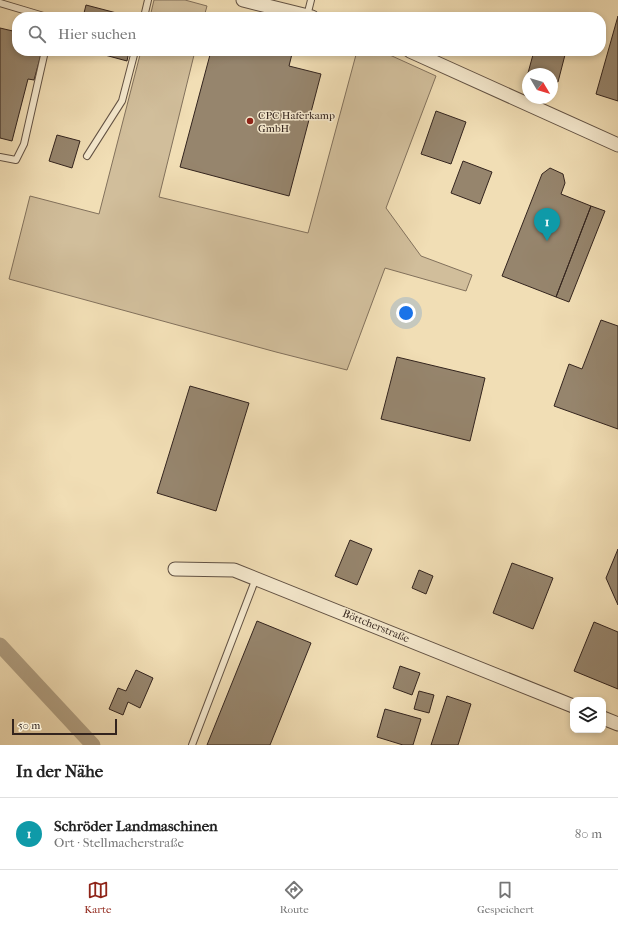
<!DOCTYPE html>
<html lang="de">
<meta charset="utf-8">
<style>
:root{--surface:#fff;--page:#f2f2f2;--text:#222;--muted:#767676;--line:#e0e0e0;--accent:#8f2418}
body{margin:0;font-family:"IM FELL French Canon",serif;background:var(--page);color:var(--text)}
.controls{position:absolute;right:12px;bottom:12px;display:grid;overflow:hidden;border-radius:8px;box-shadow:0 2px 6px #0003}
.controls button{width:36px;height:36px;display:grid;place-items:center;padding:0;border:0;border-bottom:1px solid var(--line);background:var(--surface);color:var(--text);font:20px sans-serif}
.compass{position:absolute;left:522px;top:68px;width:36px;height:36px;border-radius:50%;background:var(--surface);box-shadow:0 2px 6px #0003;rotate:128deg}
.scale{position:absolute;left:12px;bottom:10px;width:105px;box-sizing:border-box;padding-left:4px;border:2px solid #33241e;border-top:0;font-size:11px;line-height:14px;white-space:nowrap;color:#33241e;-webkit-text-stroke:3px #f6eacf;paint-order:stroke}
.you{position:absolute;left:406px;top:313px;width:14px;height:14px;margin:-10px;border:3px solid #fff;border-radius:50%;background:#1a73e8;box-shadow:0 0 0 6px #1a73e833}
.badge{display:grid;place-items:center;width:26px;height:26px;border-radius:50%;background:var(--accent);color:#fff;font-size:13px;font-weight:700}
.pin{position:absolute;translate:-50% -33px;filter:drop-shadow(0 1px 2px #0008)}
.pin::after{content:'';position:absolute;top:21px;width:14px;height:12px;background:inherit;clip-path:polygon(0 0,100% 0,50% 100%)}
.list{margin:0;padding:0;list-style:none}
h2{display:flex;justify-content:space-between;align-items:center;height:52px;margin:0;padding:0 16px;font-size:17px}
h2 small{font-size:13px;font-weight:400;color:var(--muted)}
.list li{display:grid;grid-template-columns:26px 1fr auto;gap:12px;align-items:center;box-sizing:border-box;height:72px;padding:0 16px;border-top:1px solid var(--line)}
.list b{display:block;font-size:15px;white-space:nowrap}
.list p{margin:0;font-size:13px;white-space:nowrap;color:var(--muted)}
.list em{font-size:13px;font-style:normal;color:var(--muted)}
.icon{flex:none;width:22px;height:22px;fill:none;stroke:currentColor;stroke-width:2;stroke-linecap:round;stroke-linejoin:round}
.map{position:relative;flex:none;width:618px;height:745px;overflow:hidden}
.search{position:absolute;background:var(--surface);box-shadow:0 2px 6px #0003;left:12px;right:12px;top:12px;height:44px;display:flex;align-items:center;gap:10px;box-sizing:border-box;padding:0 14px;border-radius:16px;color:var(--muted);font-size:15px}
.sheet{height:124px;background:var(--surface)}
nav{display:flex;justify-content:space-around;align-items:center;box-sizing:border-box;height:56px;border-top:1px solid var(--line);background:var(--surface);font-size:11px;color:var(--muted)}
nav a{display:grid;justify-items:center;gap:2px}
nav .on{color:var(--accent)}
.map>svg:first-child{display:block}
.green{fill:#d1be9b;stroke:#82715c}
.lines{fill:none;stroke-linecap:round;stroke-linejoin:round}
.canal{stroke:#b09f82;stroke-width:15}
.building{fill:#96856d;stroke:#33241e}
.lane-casing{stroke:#625244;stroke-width:8}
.street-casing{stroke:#625244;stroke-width:15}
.lane{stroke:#f6eacf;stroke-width:6}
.street{stroke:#f6eacf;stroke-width:13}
.poi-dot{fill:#8f2418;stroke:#f6eacf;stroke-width:1.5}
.labels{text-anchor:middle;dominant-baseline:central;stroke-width:3;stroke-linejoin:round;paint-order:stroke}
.poi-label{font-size:11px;fill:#33241e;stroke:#f6eacf;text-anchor:start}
.street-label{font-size:11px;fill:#33241e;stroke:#f6eacf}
</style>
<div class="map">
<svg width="618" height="745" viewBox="0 0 618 745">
<rect width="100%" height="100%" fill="#f1deb5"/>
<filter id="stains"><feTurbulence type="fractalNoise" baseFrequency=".005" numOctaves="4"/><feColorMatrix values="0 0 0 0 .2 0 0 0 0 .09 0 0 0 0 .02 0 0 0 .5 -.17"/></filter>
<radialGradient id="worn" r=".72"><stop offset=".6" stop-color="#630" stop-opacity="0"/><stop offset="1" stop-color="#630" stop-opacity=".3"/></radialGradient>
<path class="green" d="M154,0h31l22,6 -3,11h-54z
M141,51h54l-36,146 149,36 49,-182h24l55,25 -50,132 35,48 51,19 -6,16 -81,-23 -38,102 -71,-18 -267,-73 21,-83 69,18z"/>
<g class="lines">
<path class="canal" d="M0,645l93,100"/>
</g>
<path class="building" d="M86,5l46,12h-49z
M618,16v85l-22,-7z
M0,28l17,4v19h25l-8,29 -6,-1 -16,62 -12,-3z
M90,51h39l-2,10z
M211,51h70l11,3 -3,12 32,8 -32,122 -109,-29z
M534,51h32l-8,31 -6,-2v-6l-24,-1z
M436,111l30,11 -15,42 -30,-10z
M57,135l23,6 -8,27 -23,-7z
M463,161l29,11 -12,32 -29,-11z
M550,168l13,6 2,9 -4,11 30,12 -35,91 -54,-21 40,-102z
M591,206l14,5 -36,91 -13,-5z
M601,320l17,6v103l-64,-23 15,-42 13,5z
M397,357l88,21 -15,63 -89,-22z
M190,386l59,17 -33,108 -59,-18z
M350,540l22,9 -15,36 -22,-9z
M618,549v56l-12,-27z
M512,563l41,15 -20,51 -40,-16z
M419,570l14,6 -7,18 -14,-6z
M257,621l54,22 -41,102h-63z
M594,622l24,10v57l-44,-18z
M400,666l20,7 -8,22 -19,-7z
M136,670l17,8 -13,30 -12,-6 -5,13 -14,-6 9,-21 8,3z
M419,691l15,4 -5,18 -15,-4z
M447,696l24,8 -13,41h-27z
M385,709l36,10 -8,26h-10l-26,-8z"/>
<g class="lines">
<defs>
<path id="lane" d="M0,3l47,14
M307,16l4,-16
M144,17l4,-17
M87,156l35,-55 13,-50
M0,157l16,3 8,-16 21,-93
M192,745l64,-167"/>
<path id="street" d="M243,0l69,17
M410,51l208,94
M175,569l59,1 339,136
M603,718l15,6"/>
</defs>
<use href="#lane" class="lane-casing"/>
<use href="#street" class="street-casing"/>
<use href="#lane" class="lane"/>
<use href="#street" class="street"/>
</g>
<circle class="poi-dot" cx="250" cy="121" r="4"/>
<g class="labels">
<g class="poi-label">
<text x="258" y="115">CPC Haferkamp<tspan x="258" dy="13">GmbH</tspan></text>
</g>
<g class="street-label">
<text transform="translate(376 626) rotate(22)">Böttcherstraße</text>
</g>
</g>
<rect width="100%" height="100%" filter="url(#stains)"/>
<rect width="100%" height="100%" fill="url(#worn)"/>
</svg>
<div class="controls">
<button><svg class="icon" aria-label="layers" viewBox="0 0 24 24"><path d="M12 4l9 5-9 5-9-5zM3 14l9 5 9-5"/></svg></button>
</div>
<svg class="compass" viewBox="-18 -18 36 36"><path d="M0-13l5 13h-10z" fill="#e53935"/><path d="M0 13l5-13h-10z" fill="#767676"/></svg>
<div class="scale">50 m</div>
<div class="you"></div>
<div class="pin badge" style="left:547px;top:241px;background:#0f9aa8">1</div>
<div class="search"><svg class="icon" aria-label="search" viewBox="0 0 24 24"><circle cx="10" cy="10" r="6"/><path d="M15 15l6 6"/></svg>Hier suchen</div>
</div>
<section class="sheet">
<h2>In der Nähe<small></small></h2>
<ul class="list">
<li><span class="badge" style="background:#0f9aa8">1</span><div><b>Schröder Landmaschinen</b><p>Ort · Stellmacherstraße</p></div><em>80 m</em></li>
</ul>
</section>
<nav>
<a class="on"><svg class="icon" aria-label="map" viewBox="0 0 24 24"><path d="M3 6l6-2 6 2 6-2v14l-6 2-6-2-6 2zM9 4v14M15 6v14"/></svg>Karte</a>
<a><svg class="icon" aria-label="directions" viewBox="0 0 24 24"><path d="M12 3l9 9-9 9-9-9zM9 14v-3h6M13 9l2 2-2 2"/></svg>Route</a>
<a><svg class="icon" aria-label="saved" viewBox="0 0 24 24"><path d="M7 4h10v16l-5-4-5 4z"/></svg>Gespeichert</a>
</nav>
